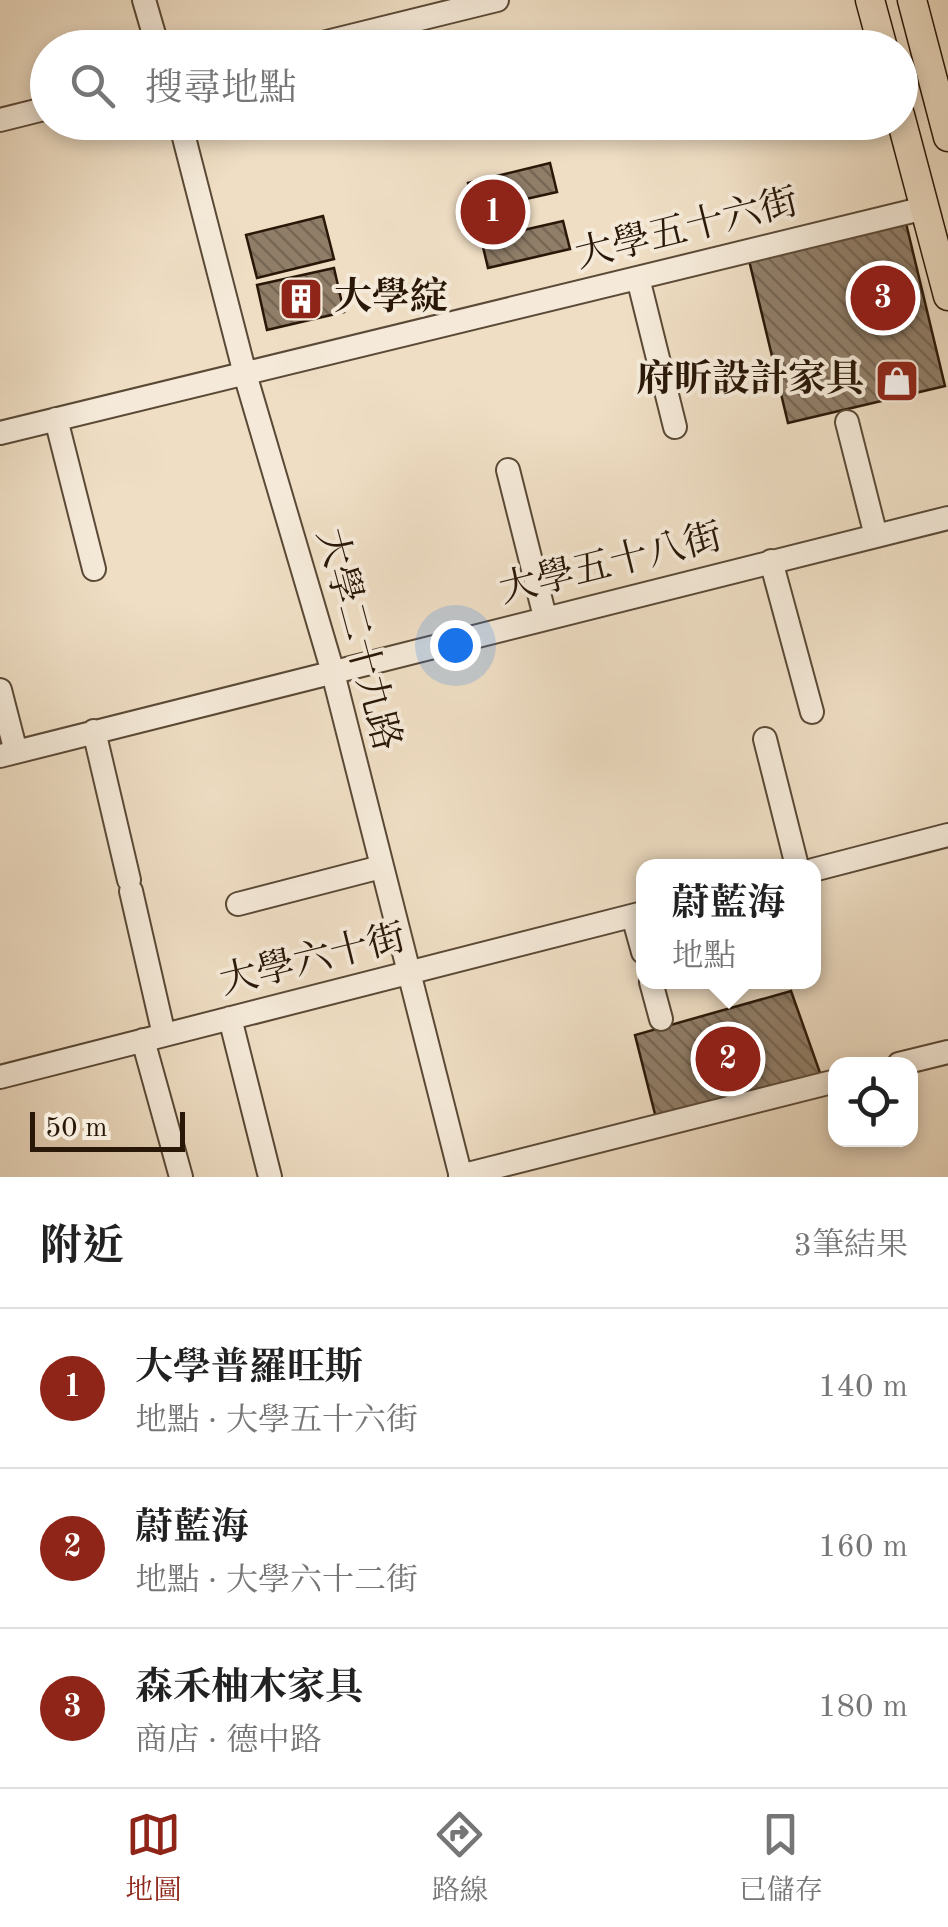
<!DOCTYPE html>
<html lang="zh-TW">
<meta charset="utf-8">
<style>
:root{--surface:#fff;--page:#f2f2f2;--text:#222;--muted:#767676;--line:#e0e0e0;--accent:#8f2418}
body{margin:0;font-family:"Old Standard TT","Noto Serif TC",serif;background:var(--page);color:var(--text)}
.controls{position:absolute;right:30px;bottom:30px;display:grid;overflow:hidden;border-radius:20px;box-shadow:0 5px 15px #0003}
.controls button{width:90px;height:90px;display:grid;place-items:center;padding:0;border:0;border-bottom:2px solid var(--line);background:var(--surface);color:var(--text);font:50px sans-serif}
.scale{position:absolute;left:30px;bottom:25px;width:155px;box-sizing:border-box;padding-left:10px;border:5px solid #291707;border-top:0;font-size:28px;line-height:35px;white-space:nowrap;color:#291707;-webkit-text-stroke:8px #f5ead9;paint-order:stroke}
.you{position:absolute;left:455px;top:645px;width:35px;height:35px;margin:-25px;border:8px solid #fff;border-radius:50%;background:#1a73e8;box-shadow:0 0 0 15px #1a73e833}
.badge{display:grid;place-items:center;width:65px;height:65px;border-radius:50%;background:var(--accent);color:#fff;font-size:32px;font-weight:700}
.pin{position:absolute;translate:-50% -50%;border:5px solid #fff;box-shadow:0 2px 10px #0006}
.popup{position:absolute;left:636px;top:859px;width:185px;height:130px;box-sizing:border-box;display:grid;place-content:center;border-radius:20px;background:var(--surface);filter:drop-shadow(0 2px 8px #0005);font-size:32px;white-space:nowrap;color:var(--muted)}
.popup b{font-size:38px;color:var(--text)}
.popup::after{content:'';position:absolute;left:50%;top:100%;margin-left:-20px;border:20px solid transparent;border-top-color:var(--surface)}
.list{margin:0;padding:0;list-style:none}
h2{display:flex;justify-content:space-between;align-items:center;height:130px;margin:0;padding:0 40px;font-size:42px}
h2 small{font-size:32px;font-weight:400;color:var(--muted)}
.list li{display:grid;grid-template-columns:65px 1fr auto;gap:30px;align-items:center;box-sizing:border-box;height:160px;padding:0 40px;border-top:2px solid var(--line)}
.list b{display:block;font-size:38px;white-space:nowrap}
.list p{margin:0;font-size:32px;white-space:nowrap;color:var(--muted)}
.list em{font-size:32px;font-style:normal;color:var(--muted)}
.icon{flex:none;width:55px;height:55px;fill:none;stroke:currentColor;stroke-width:2;stroke-linecap:round;stroke-linejoin:round}
.map{position:relative;flex:none;width:948px;height:1177px;overflow:hidden}
.search{position:absolute;background:var(--surface);box-shadow:0 5px 15px #0003;left:30px;right:30px;top:30px;height:110px;display:flex;align-items:center;gap:25px;box-sizing:border-box;padding:0 35px;border-radius:55px;color:var(--muted);font-size:38px}
.sheet{height:610px;background:var(--surface)}
nav{display:flex;justify-content:space-around;align-items:center;box-sizing:border-box;height:140px;border-top:2px solid var(--line);background:var(--surface);font-size:28px;color:var(--muted)}
nav a{display:grid;justify-items:center;gap:5px}
nav .on{color:var(--accent)}
.map>svg:first-child{display:block}
.building{fill:url(#building-back-hatch);stroke:#291707;stroke-width:2.5}
.lines{fill:none;stroke-linecap:round;stroke-linejoin:round}
.minor-casing{stroke:#5a4936;stroke-width:26}
.major-casing{stroke:#291707;stroke-width:31}
.minor{stroke:#f5ead9;stroke-width:22}
.major{stroke:#efdec4;stroke-width:28}
.labels{text-anchor:middle;dominant-baseline:central;stroke-width:8;stroke-linejoin:round;paint-order:stroke}
.street-label{font-size:38px;fill:#291707;stroke:#f5ead9}
.poi-label{font-size:38px;font-weight:bold;fill:#291707;stroke:#f5ead9;text-anchor:start}
</style>
<div class="map">
<svg width="948" height="1177" viewBox="0 0 948 1177">
<defs>
<pattern id="building-back-hatch" width="6" height="6" patternUnits="userSpaceOnUse" patternTransform="scale(2.5)"><rect width="6" height="6" fill="#907e69"/><path d="M-1 5l2 2M0 0l6 6M5-1l2 2" fill="none" stroke="#766654"/></pattern>
</defs>
<rect width="100%" height="100%" fill="#efdec4"/>
<filter id="stains"><feTurbulence type="fractalNoise" baseFrequency=".002" numOctaves="4"/><feColorMatrix values="0 0 0 0 .2 0 0 0 0 .09 0 0 0 0 .02 0 0 0 .5 -.17"/></filter>
<radialGradient id="worn" r=".72"><stop offset=".6" stop-color="#630" stop-opacity="0"/><stop offset="1" stop-color="#630" stop-opacity=".3"/></radialGradient>
<path class="building" d="M550,163l7,29 -49,11 7,29 48,-11 7,28 -82,19 -20,-85z
M323,216l11,43 -77,19 -11,-43z
M905,219l40,167 -157,37 -40,-167z
M334,268l10,44 -77,18 -10,-45z
M791,991l33,93 -166,42 -23,-91z"/>
<g class="lines">
<defs>
<path id="minor" d="M144,0l14,48
M302,48l195,-48
M0,120l48,-12
M180,122l65,252 87,295 129,508
M638,278l37,149
M56,419l38,150
M847,422l29,114
M0,433l925,-225
M508,470l37,147
M771,561l41,151
M0,690l16,62
M94,731l35,149
M765,739l32,127
M0,756l948,-238
M813,870l135,-35
M131,891l33,144
M238,904l143,-37
M633,916l10,36
M651,982l10,37
M230,1018l40,159
M143,1040l38,137
M899,1064l49,-12
M0,1077l643,-164
M460,1176l376,-95"/>
<path id="major" d="M870,0l13,48
M912,0l36,137
M900,115l48,181"/>
</defs>
<use href="#minor" class="minor-casing"/>
<use href="#major" class="major-casing"/>
<use href="#minor" class="minor"/>
<use href="#major" class="major"/>
</g>
<defs>
<symbol id="building-square" viewBox="-11 -11 22 22"><rect x="-9" y="-9" width="18" height="18" rx="4" fill="#8f2418" stroke="#f5ead9"/><path d="M-4-6H4V6H1V3H-1V6H-4ZM-2.5-4.3h1.7v1.8h-1.7ZM.8-4.3h1.7v1.8H.8ZM-2.5-1h1.7V.8h-1.7ZM.8-1h1.7V.8H.8Z" fill="#fff"/></symbol>
<symbol id="shop-square" viewBox="-11 -11 22 22"><rect x="-9" y="-9" width="18" height="18" rx="4" fill="#8f2418" stroke="#f5ead9"/><path d="M-5-2.5h2.3a2.7 3.5 0 0 1 5.4 0H5L5.5 6h-11ZM-1.5-2.5h3a1.5 2.3 0 0 0-3 0Z" fill="#fff"/></symbol>
</defs>
<g fill-rule="evenodd">
<use href="#building-square" x="276" y="274" width="50" height="50"/>
<use href="#shop-square" x="872" y="356" width="50" height="50"/>
</g>
<g class="labels">
<g class="street-label">
<text transform="translate(687 230) rotate(-14)">大學五十六街</text>
<text transform="translate(611 565) rotate(-14)">大學五十八街</text>
<text transform="translate(357 640) rotate(75)">大學二十九路</text>
<text transform="translate(313 961) rotate(-14)">大學六十街</text>
</g>
<g class="poi-label">
<text x="334" y="299">大學綻</text>
<text x="864" y="381" text-anchor="end">府昕設計家具</text>
</g>
</g>
<rect width="100%" height="100%" filter="url(#stains)"/>
<rect width="100%" height="100%" fill="url(#worn)"/>
</svg>
<div class="controls">
<button><svg class="icon" aria-label="locate" viewBox="0 0 24 24"><circle cx="12" cy="12" r="6"/><path d="M12 2v4M12 18v4M2 12h4M18 12h4"/></svg></button>
</div>
<div class="scale">50 m</div>
<div class="you"></div>
<div class="pin badge" style="left:493px;top:212px">1</div>
<div class="pin badge" style="left:728px;top:1059px">2</div>
<div class="popup"><b>蔚藍海</b>地點</div>
<div class="pin badge" style="left:883px;top:298px">3</div>
<div class="search"><svg class="icon" aria-label="search" viewBox="0 0 24 24"><circle cx="10" cy="10" r="6"/><path d="M15 15l6 6"/></svg>搜尋地點</div>
</div>
<section class="sheet">
<h2>附近<small>3筆結果</small></h2>
<ul class="list">
<li><span class="badge">1</span><div><b>大學普羅旺斯</b><p>地點 · 大學五十六街</p></div><em>140 m</em></li>
<li><span class="badge">2</span><div><b>蔚藍海</b><p>地點 · 大學六十二街</p></div><em>160 m</em></li>
<li><span class="badge">3</span><div><b>森禾柚木家具</b><p>商店 · 德中路</p></div><em>180 m</em></li>
</ul>
</section>
<nav>
<a class="on"><svg class="icon" aria-label="map" viewBox="0 0 24 24"><path d="M3 6l6-2 6 2 6-2v14l-6 2-6-2-6 2zM9 4v14M15 6v14"/></svg>地圖</a>
<a><svg class="icon" aria-label="directions" viewBox="0 0 24 24"><path d="M12 3l9 9-9 9-9-9zM9 14v-3h6M13 9l2 2-2 2"/></svg>路線</a>
<a><svg class="icon" aria-label="saved" viewBox="0 0 24 24"><path d="M7 4h10v16l-5-4-5 4z"/></svg>已儲存</a>
</nav>
